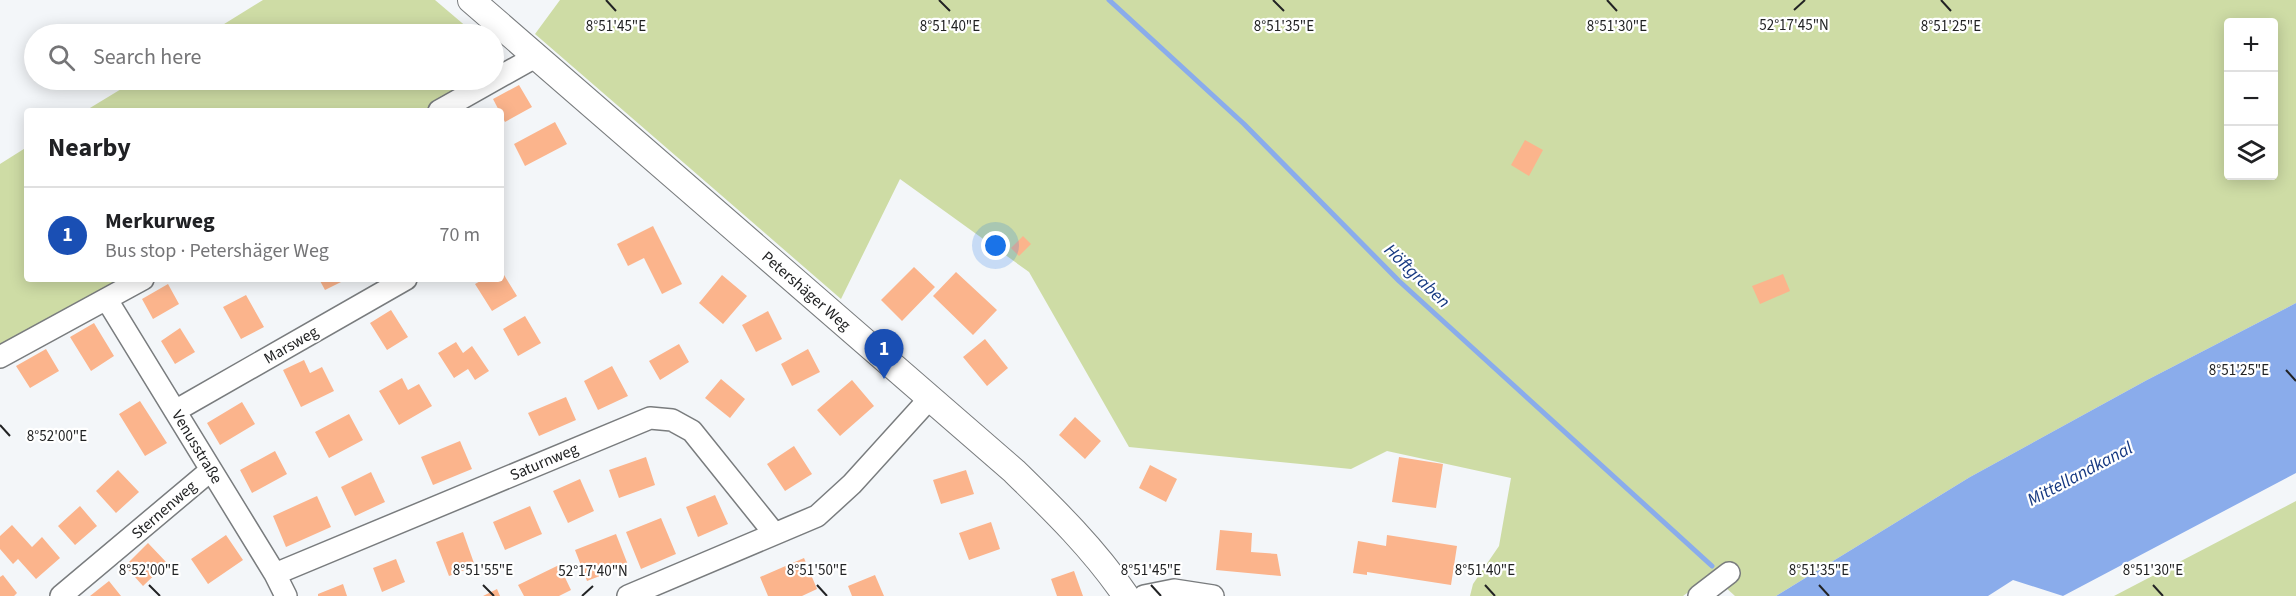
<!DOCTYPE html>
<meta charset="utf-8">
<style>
:root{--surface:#fff;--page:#f6f6f6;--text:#202124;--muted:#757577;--line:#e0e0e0;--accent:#ad3d98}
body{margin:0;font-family:"Source Sans 3",sans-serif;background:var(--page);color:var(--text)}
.controls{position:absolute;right:18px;top:18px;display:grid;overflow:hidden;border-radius:6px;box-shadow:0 3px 15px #0003}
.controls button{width:54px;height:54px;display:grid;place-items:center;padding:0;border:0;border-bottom:2px solid var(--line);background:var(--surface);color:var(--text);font:30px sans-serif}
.you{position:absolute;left:996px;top:246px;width:21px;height:21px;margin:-15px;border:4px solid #fff;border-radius:50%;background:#1a73e8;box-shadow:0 0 0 9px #1a73e833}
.badge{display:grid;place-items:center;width:39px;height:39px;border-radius:50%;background:var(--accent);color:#fff;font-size:20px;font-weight:700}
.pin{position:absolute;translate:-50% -50px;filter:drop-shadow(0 2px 3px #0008)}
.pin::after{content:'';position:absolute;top:32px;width:21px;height:18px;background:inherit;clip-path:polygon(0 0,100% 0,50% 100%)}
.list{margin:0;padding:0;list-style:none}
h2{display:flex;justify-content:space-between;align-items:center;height:78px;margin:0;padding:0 24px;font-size:26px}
h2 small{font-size:20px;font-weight:400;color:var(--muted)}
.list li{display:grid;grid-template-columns:39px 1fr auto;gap:18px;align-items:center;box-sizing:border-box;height:96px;padding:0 24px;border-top:2px solid var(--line)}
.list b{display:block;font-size:22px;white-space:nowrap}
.list p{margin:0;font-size:20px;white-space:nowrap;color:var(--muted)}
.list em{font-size:20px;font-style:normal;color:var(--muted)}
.icon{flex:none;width:33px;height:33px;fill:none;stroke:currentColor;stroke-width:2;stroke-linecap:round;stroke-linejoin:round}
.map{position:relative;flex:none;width:2296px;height:596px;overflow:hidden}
.search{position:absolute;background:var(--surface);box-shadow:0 3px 15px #0003;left:24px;top:24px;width:480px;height:66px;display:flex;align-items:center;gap:15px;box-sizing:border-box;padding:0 21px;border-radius:33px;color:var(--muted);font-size:22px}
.panel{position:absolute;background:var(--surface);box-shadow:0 3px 15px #0003;left:24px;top:108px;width:480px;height:174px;border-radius:6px}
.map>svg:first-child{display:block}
.green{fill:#cedca5;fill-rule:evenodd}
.water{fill:#8aaceb}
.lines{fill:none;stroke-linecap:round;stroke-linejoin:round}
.stream{stroke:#8aaceb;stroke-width:5}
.building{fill:#fbb48c}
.minor-casing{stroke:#797c7e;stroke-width:24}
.tertiary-casing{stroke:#797c7e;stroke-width:28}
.minor{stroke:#fff;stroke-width:21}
.tertiary{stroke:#fff;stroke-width:26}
.ticks{fill:none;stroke:#222324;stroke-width:2}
.labels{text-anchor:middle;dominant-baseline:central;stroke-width:4.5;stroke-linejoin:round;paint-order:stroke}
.street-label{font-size:16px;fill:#222324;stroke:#fff}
.water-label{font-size:18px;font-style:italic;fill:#163982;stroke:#fff}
.ticks-label{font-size:15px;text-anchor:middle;fill:#222324;stroke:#fff;stroke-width:4.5;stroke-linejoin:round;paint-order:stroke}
</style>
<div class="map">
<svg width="2296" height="596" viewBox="0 0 2296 596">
<rect width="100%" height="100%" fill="#f3f6f9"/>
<path class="green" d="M263,0h172l40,34h-267z
M560,0h1736v303l-149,77 -177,97 -194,119h-41l-23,-21 -29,21h-213l3,-12 26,-38 12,-68 -124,-27 -36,18 -222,-22 -100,-175 -129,-93 -59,120 -306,-265zM2228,22h46v154h-46z
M136,80h349l-57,31h-343z
M27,147v132h102l-129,73v-188z
M2296,501v95h-182z"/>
<path class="water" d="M2296,303v170l-233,123 -50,-16 -25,16h-212l194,-119 177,-97z"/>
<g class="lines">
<path class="stream" d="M1109,0l135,124 155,157 313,285"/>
</g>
<path class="building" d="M519,85l13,22 -27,15 -12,-23z
M555,122l12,22 -42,22 -11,-22z
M1525,140l18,10 -14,26 -18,-11z
M653,226l29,58 -20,10 -18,-36 -16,8 -11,-22z
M1023,236l8,8 -12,12 -8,-8z
M914,267l21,20 -33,34 -21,-21z
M501,270l16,26 -25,15 -17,-27 9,-5h17z
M956,272l41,38 -24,25 -40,-39z
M1783,274l7,17 -30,13 -8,-18z
M722,275l25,21 -24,28 -24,-21z
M319,279h28l-22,11z
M168,284l11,20 -26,15 -11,-20z
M246,295l18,32 -23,12 -18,-32z
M391,310l17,27 -21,13 -17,-27z
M768,311l14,28 -26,13 -14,-27z
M525,316l16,27 -23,13 -15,-27z
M94,323l20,33 -23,15 -21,-34z
M180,328l15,24 -20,12 -14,-23z
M985,339l23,29 -21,18 -24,-29z
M456,342l7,11 9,-7 17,25 -14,9 -7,-11 -14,9 -16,-25z
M679,344l10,18 -29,18 -11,-19z
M46,349l13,22 -29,17 -14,-22z
M808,349l12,23 -28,14 -11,-22z
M304,360l6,13 12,-6 12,24 -33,16 -18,-37z
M612,366l16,30 -30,14 -14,-29z
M402,378l6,12 11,-6 13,22 -33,19 -20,-34z
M721,379l24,20 -15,19 -25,-20z
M852,380l22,26 -34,30 -23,-26z
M566,397l10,23 -37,16 -11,-23z
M140,401l27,42 -22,13 -26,-42z
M242,402l13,22 -35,21 -13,-22z
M349,414l14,26 -34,18 -14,-26z
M1075,417l26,24 -16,18 -26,-24z
M460,441l12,28 -39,16 -12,-28z
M794,446l18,28 -27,17 -18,-27z
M275,451l12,23 -35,19 -12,-23z
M646,457l9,28 -36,13 -10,-28z
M1399,457l44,7 -7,44 -44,-6z
M1150,465l27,14 -11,23 -27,-14z
M118,470l21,22 -23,21 -20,-22z
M966,470l8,24 -33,10 -8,-24z
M371,472l14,30 -30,14 -14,-29z
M580,479l14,32 -26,12 -15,-32z
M715,495l13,29 -30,13 -12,-30z
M317,496l14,31 -45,20 -13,-31z
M80,506l17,20 -22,19 -17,-19z
M530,506l12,28 -37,16 -12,-28z
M661,518l15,36 -35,15 -15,-37z
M991,522l9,27 -31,11 -10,-27z
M12,525l20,22 10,-10 18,21 -24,21 -18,-20 -5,5 -13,-15v-13z
M1220,530l32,3 -1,19 26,2 4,22 -65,-6z
M463,532l12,34 -26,10 -13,-34z
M616,534l12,31 -41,16 -12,-31z
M226,535l17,25 -35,24 -17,-25z
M1387,535l70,11 -6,39 -84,-13v3l-14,-2 5,-32 28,5z
M148,543l19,20 -24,23 -18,-20z
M804,558l13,31 -15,7h-34l-8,-19z
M396,559l9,23 -23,10 -9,-24z
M559,565l12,25 -12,6h-35l-6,-11z
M1074,571l9,25h-26l-6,-17z
M3,575l14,18 -3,3h-14v-19z
M875,575l9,21h-32l-4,-10z
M109,581l12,15h-31z
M343,584l4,12h-29v-2z
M497,589l3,7h-17z"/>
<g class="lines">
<defs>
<path id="minor" d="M439,111l96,-54
M107,300l168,274 11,22
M0,357l143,-78
M175,411l231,-132
M275,574l375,-156 22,2 20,11 82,102
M61,596l150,-126
M628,596l189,-80 35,-32 78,-86
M1144,596l30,-6 39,6
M1699,596l30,-23"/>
<path id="tertiary" d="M471,0l543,471c41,40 80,78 112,125"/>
</defs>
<use href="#minor" class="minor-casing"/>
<use href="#tertiary" class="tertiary-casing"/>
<use href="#minor" class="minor"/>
<use href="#tertiary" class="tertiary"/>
</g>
<path class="ticks" d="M606,0l10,11M939,0l11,11M1273,0l11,11M1607,0l10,11M1941,0l10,11M1794,10l11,-10M2286,370l10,11M0,425l10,11M149,585l11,11M483,585l11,11M817,585l10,11M1151,585l10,11M1485,585l10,11M1819,585l10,11M2153,585l10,11M582,596l11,-10"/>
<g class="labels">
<g class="street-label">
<text transform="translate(806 291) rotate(41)">Petershäger Weg</text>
<text transform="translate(291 345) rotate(-30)">Marsweg</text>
<text transform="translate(197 447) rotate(59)">Venusstraße</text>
<text transform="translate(544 462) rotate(-23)">Saturnweg</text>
<text transform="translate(164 510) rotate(-41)">Sternenweg</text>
</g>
<g class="water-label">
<text transform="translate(1417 276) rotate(44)">Höftgraben</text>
<text transform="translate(2080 474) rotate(-28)">Mittellandkanal</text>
</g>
</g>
<g class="ticks-label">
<text x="1794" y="30">52°17'45"N</text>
<text x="616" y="31">8°51'45"E</text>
<text x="950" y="31">8°51'40"E</text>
<text x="1284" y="31">8°51'35"E</text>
<text x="1617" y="31">8°51'30"E</text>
<text x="1951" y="31">8°51'25"E</text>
<text x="2239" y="375">8°51'25"E</text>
<text x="57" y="441">8°52'00"E</text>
<text x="149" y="575">8°52'00"E</text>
<text x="483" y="575">8°51'55"E</text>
<text x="817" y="575">8°51'50"E</text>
<text x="1151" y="575">8°51'45"E</text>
<text x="1485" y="575">8°51'40"E</text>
<text x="2153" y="575">8°51'30"E</text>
<text x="1819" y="575">8°51'35"E</text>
<text x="593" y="576">52°17'40"N</text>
</g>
</svg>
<div class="controls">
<button>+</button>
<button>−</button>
<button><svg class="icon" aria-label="layers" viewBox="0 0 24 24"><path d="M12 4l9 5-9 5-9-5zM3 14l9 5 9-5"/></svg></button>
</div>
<div class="you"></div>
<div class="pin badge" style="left:884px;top:379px;background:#1a4fb4">1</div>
<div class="search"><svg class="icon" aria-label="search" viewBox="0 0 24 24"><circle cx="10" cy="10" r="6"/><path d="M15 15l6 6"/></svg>Search here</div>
<section class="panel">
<h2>Nearby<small></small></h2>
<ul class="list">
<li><span class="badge" style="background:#1a4fb4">1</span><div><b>Merkurweg</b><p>Bus stop · Petershäger Weg</p></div><em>70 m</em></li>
</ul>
</section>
</div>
